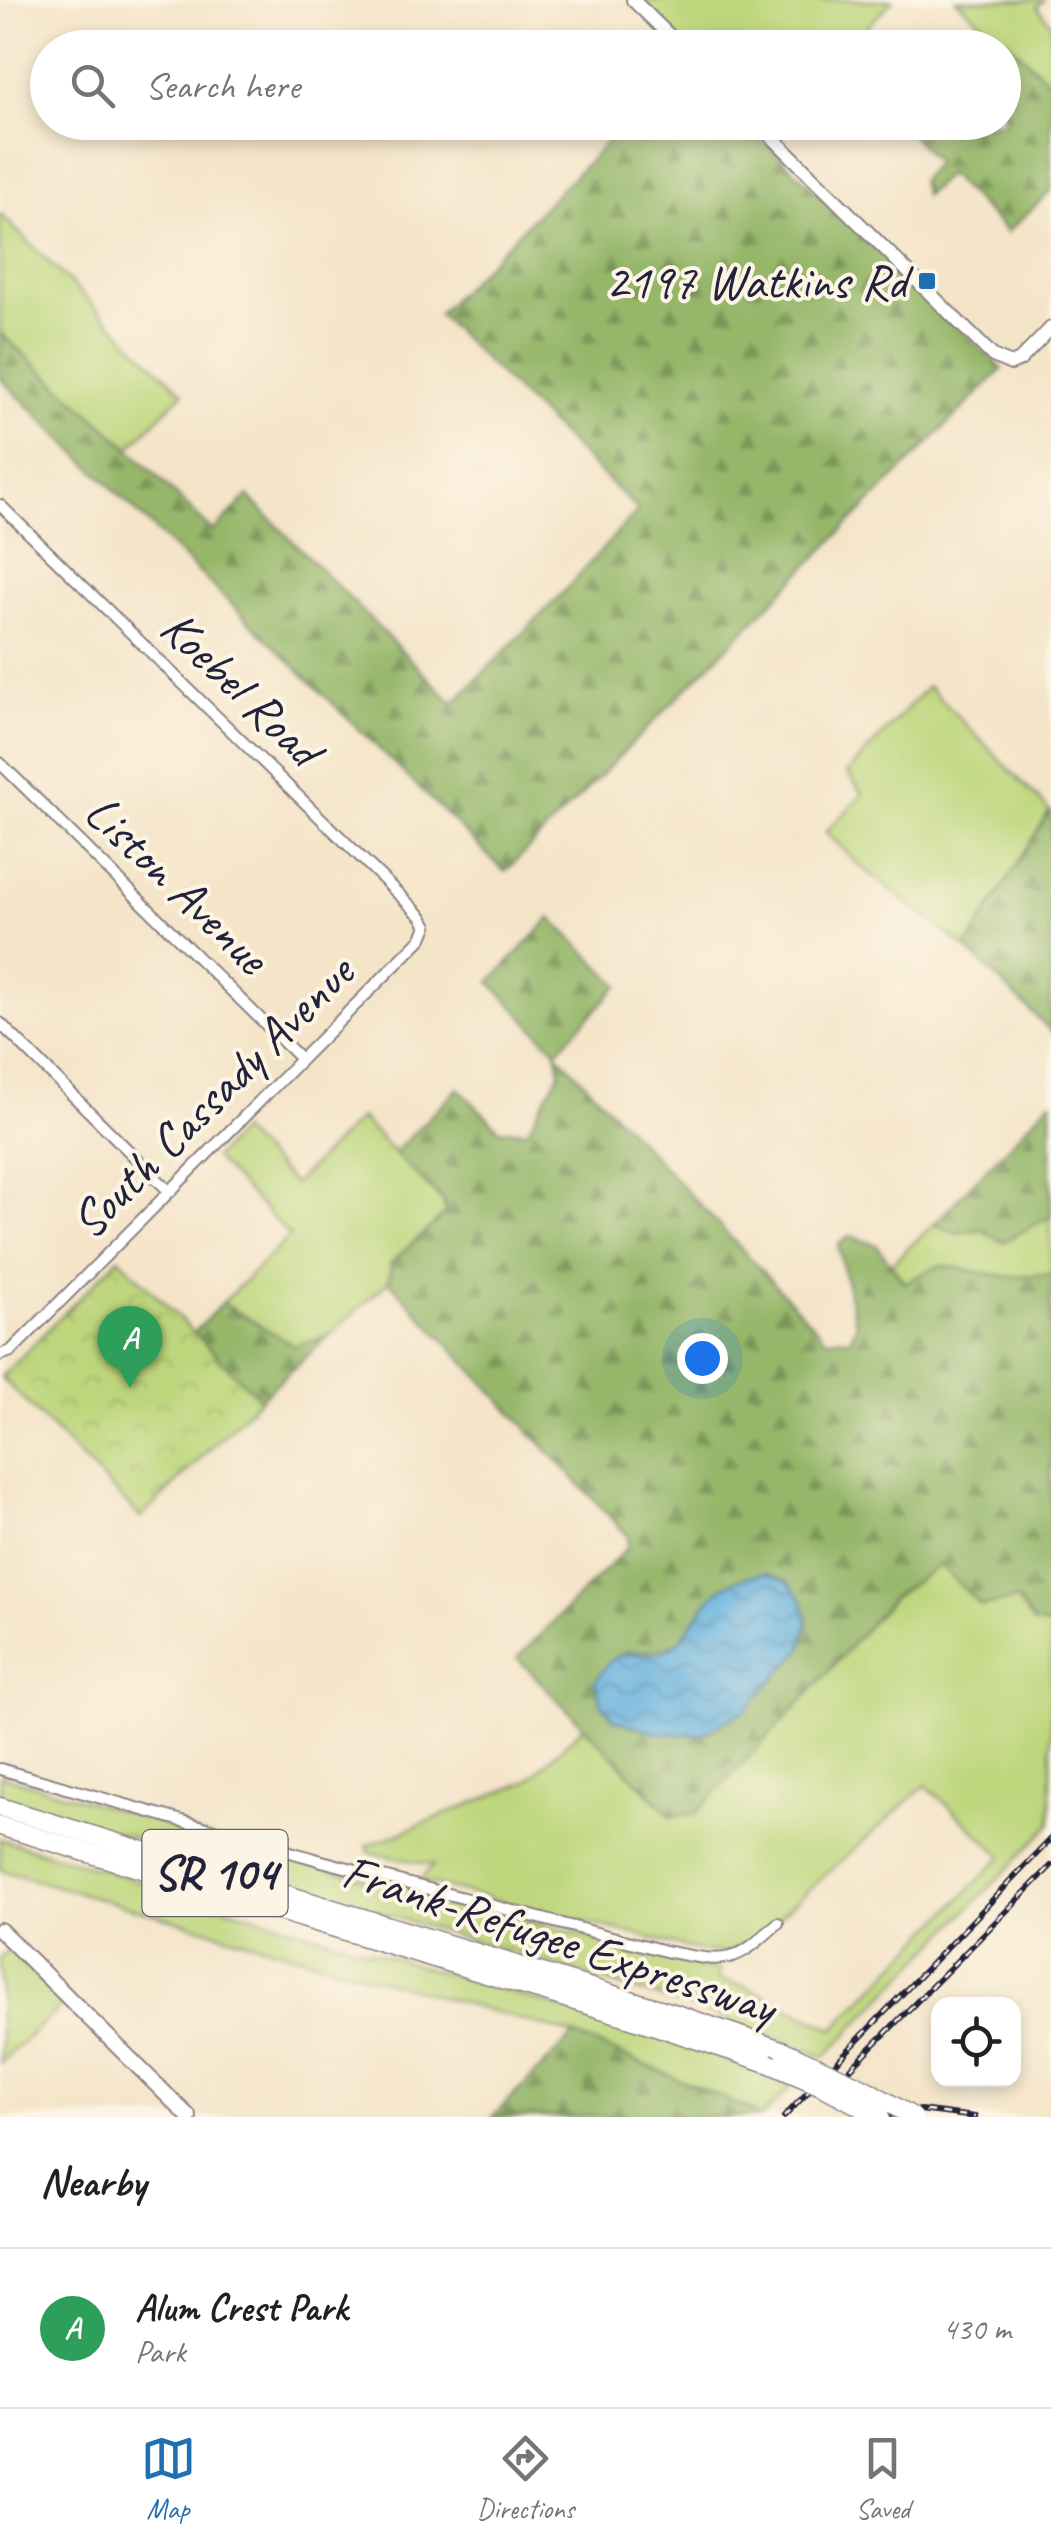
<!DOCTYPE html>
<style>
:root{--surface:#fff;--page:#f6f6f6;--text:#202124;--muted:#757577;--line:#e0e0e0;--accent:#1f6fb2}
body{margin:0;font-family:Caveat,sans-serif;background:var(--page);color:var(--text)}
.controls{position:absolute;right:30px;bottom:30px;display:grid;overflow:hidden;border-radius:20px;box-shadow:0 5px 15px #0003}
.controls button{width:90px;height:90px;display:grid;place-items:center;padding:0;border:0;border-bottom:2px solid var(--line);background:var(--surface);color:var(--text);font:50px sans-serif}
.you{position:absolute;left:702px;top:1358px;width:35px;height:35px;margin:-25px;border:8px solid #fff;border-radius:50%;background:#1a73e8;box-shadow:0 0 0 15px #1a73e833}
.badge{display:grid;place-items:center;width:65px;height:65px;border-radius:50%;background:var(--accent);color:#fff;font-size:32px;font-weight:700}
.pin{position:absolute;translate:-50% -82px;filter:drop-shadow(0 2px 5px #0008)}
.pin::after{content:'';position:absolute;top:52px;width:35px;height:30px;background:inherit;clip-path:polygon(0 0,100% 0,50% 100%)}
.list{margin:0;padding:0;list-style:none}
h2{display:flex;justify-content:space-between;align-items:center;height:130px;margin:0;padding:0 40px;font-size:42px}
h2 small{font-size:32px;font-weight:400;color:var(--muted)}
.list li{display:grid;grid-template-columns:65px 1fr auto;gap:30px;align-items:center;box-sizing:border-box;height:160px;padding:0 40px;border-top:2px solid var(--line)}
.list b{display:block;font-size:38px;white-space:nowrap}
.list p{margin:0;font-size:32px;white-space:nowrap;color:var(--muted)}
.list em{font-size:32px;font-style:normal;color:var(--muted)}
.icon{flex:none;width:55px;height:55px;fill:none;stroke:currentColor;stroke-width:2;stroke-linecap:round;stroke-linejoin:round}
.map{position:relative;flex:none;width:1051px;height:2117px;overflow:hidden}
.search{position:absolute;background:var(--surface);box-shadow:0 5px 15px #0003;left:30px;right:30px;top:30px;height:110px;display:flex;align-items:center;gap:25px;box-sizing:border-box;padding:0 35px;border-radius:55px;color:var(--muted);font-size:38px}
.sheet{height:290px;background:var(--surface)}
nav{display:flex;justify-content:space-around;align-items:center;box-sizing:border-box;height:140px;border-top:2px solid var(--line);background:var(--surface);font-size:28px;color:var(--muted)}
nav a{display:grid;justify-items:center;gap:5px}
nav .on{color:var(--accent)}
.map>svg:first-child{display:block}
.green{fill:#bdd67b;stroke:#707c5b;stroke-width:2.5}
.forest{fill:url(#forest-firs);stroke:#5c6c53;stroke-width:2.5;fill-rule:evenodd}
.park{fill:url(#park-crowns);stroke:#707c5b;stroke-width:2.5}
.water{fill:url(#water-waves);stroke:#446a8d;stroke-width:2.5}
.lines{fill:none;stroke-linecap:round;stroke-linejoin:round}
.minor-casing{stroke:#8b8382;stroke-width:14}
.tertiary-casing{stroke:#8b8382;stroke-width:16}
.secondary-casing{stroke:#8b8382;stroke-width:18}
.motorway-casing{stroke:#8b8382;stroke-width:21}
.minor{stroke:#fff;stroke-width:10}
.tertiary{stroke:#fff;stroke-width:12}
.secondary{stroke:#fff;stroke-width:14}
.motorway{stroke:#fff;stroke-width:18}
.rail-casing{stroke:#22223b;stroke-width:6}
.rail{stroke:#fcf5e5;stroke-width:2.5;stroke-dasharray:8;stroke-linecap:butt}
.motorway-bridge-casing{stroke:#8b8382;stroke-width:21;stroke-linecap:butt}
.motorway-bridge{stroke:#fff;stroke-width:18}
.poi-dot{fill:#1f6fb2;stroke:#fcf5e5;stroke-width:4}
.labels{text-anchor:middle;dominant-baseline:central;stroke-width:8;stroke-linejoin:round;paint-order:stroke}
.shield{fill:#fcf5e5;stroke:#63616e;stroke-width:2.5}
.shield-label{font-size:48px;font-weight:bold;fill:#22223b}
.poi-label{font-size:50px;fill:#22223b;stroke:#fcf5e5;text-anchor:end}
.street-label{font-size:50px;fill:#22223b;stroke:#fcf5e5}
</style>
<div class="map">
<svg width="1051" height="2117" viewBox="0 0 1051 2117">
<defs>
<pattern id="forest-firs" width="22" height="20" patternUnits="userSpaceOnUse" patternTransform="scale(2.5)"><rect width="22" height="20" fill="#96b76b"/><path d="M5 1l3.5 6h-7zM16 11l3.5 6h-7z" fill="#7a9459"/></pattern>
<pattern id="park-crowns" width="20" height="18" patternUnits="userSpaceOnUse" patternTransform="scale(2.5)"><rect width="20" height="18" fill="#bdd67b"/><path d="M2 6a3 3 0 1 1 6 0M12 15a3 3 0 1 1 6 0" fill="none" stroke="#a2b76b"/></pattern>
<pattern id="water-waves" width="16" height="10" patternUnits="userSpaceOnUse" patternTransform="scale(2.5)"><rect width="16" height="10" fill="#66b2df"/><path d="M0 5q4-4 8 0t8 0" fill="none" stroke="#5490b6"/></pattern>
</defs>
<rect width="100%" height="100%" fill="#fcf5e5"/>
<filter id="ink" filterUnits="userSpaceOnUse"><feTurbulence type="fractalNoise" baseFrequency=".01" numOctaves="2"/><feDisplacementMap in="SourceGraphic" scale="20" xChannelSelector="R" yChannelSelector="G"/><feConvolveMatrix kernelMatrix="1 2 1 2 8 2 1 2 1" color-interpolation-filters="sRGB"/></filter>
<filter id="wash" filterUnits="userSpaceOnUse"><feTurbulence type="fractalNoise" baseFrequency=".0048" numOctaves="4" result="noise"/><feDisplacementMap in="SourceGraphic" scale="40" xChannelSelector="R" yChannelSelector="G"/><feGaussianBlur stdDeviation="2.25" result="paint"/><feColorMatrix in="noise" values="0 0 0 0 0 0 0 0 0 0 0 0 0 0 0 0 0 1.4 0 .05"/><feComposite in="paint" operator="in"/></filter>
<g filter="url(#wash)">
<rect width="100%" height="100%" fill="#f4e4c8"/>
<path class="green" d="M641,0h252l-46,48 -160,-1z
M956,0h88l-7,7 14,16v60z
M0,214l183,179 -54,55 -129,-115z
M928,686l122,125 -84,137 -106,-82 -34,-34 37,-38 -16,-21z
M360,1118l83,83 3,12 -55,50 -2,18 -58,53 -36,13 -73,-44 68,-67 -76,-78 26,-27 54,53z
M1051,1216v58l-45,3 -65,-12 -37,18 -13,-19 43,-40 21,9 83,-11z
M941,1564l40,42 36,-6 17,23 17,3v198l-226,233 -127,-48 -698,-212v-22l218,65 502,131 -2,8 28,8 87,42 169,-173 -76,-71 -173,155 -27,13 -29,-3 -277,-69 13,-16 -63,-12 -3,-7 161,-65 56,-55 88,91 140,-127 80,-92z
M0,1839l666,201 96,33 29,14 -29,30h-6l-3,-6 -179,-76 -574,-165z
M9,1950l56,53 -65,60v-104z"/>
<path class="forest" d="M1005,39l46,44v108l-44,41 -59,-58 -24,22 -4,-15 16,-19 -25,-27 12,-12 81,-1v-74l-7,-1z
M626,123h119l257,246 -497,503 -505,-494v-45l129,115 84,84 35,-36 205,207 106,-106 79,-87 -200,-196z
M1050,811h1v220l-85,-83z
M551,918l68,67 -63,67 269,286 25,1 6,-14 -18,-80 12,-9 27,9 27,38 37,-18 65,12 45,-3v352l-17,-3 -17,-23 -36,6 -41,-41 -48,33 -80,92 -116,123 -24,4 -155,-159 110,-110 1,-12 -239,-255 2,-18 55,-50 -3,-13 -49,-47 64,-65 41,41 28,2 33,-59 -4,-21 -66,-69zM714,1594l-56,139 -42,-13 -14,-16 24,-52c60,-1 54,-13 88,-58z
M1051,1101v115l-48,26 -23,-13 -25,4 -21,-9z
M222,1303l73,43 36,-12 -71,65 -66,-66z
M574,2035l179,76 3,6h-264z"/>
<path class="park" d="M119,1258l141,141 -119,119 -140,-141z"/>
<path class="water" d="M765,1573l22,8 16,20 5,21 -7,28 -55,60 -45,25 -43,-2 -43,-13 -13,-16 -7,-21c25,-50 44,-17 77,-36 9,-5 14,-16 20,-24 27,-35 28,-42 73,-50z"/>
</g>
<g filter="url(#ink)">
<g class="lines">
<defs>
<path id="minor" d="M0,505l422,412 5,9 -5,12 -411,413 -11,4
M0,763l301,296
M0,1023l170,169
M0,1769l322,92 347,91c59,11 64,13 109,-29"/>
<path id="tertiary" d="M633,0l49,48
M757,122l236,234 18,8 9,-4 31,-32"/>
<path id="secondary" d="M0,1930l189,187"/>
<path id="motorway" d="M0,1807l673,206 111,38
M0,1826l631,192 137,45"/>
</defs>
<use href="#minor" class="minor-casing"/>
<use href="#tertiary" class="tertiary-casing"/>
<use href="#secondary" class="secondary-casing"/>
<use href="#motorway" class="motorway-casing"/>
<use href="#minor" class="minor"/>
<use href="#tertiary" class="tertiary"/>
<use href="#secondary" class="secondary"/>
<use href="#motorway" class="motorway"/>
<defs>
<path id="rail" d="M840,2079l211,-213
M784,2117l267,-278
M878,2117l42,-7 55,7"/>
</defs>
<use href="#rail" class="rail-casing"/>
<use href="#rail" class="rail"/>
<defs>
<path id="motorway-bridge" d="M784,2051l81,38 48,28
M768,2063l56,24 56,30"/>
</defs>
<use href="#motorway-bridge" class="motorway-bridge-casing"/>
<use href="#motorway-bridge" class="motorway-bridge"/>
</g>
</g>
<rect class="poi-dot" x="917" y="271" width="20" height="20" rx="5"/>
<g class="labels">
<rect class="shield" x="142.5" y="1830" width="145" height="86" rx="8"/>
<g class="shield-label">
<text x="215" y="1873">SR 104</text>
</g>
<g class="poi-label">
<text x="907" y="281">2197 Watkins Rd</text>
</g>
<g class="street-label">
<text transform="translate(241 688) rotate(44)">Koebel Road</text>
<text transform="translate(177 884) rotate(44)">Liston Avenue</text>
<text transform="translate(212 1097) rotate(-45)">South Cassady Avenue</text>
<text transform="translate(559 1939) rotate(18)">Frank-Refugee Expressway</text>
</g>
</g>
</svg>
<div class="controls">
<button><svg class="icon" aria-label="locate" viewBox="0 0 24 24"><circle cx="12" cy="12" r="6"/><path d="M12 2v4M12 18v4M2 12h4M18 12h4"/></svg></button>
</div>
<div class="you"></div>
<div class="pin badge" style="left:130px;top:1388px;background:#2e9e5b">A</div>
<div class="search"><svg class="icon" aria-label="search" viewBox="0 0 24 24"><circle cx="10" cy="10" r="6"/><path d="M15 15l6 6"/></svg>Search here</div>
</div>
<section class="sheet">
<h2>Nearby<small></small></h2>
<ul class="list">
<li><span class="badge" style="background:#2e9e5b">A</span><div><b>Alum Crest Park</b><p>Park</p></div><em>430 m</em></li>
</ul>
</section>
<nav>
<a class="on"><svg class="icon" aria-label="map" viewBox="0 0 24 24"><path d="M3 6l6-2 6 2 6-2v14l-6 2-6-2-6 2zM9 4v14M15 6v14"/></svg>Map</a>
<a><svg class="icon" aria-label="directions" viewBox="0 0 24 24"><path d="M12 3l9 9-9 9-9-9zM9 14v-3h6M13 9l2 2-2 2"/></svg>Directions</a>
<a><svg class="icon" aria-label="saved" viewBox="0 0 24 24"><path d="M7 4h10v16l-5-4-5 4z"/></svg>Saved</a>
</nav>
